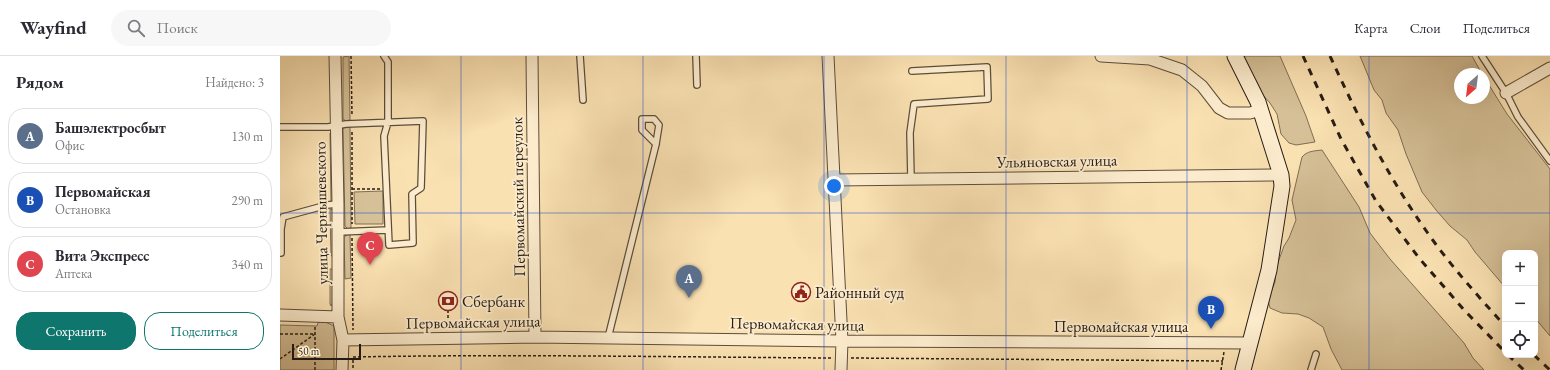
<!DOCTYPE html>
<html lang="ru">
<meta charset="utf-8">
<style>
:root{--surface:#fff;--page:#f7f7f7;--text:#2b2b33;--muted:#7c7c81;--line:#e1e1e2;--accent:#0f766e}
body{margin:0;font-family:"EB Garamond",serif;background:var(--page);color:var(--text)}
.controls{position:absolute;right:12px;bottom:12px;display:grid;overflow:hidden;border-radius:8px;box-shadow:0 4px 16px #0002}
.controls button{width:36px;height:36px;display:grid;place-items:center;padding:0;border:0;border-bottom:1px solid var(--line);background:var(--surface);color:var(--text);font:20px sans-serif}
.compass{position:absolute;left:1174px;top:12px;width:36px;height:36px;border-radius:50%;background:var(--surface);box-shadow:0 4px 16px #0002;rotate:208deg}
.scale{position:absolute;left:12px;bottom:10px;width:69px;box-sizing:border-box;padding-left:4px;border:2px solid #271c13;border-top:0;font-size:11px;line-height:14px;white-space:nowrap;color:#271c13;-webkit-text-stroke:3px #fceccd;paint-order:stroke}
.you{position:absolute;left:554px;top:130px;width:14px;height:14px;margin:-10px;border:3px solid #fff;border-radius:50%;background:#1a73e8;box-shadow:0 0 0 6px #1a73e833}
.badge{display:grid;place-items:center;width:26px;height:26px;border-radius:50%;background:var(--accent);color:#fff;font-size:13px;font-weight:700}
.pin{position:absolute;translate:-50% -33px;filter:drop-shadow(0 1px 2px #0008)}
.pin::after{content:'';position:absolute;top:21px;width:14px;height:12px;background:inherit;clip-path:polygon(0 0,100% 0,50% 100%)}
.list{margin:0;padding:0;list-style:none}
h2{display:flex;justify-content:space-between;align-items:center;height:52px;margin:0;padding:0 16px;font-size:17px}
h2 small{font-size:13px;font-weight:400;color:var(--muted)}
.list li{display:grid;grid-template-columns:26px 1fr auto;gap:12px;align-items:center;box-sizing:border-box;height:56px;margin:0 8px 8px;padding:0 8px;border:1px solid var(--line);border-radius:16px}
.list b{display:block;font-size:15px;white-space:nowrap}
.list p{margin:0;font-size:13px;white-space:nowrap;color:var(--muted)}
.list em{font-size:13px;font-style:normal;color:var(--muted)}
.actions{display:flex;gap:8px;padding:12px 16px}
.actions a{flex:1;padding:9px 0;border:1px solid var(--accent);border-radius:16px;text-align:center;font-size:14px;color:var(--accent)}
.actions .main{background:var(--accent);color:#fff}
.icon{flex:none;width:22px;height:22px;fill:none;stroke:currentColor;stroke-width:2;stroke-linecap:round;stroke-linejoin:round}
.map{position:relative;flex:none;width:1270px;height:314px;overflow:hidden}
header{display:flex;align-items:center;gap:24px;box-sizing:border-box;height:56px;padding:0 20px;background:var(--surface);border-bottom:1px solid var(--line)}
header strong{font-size:19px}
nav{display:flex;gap:22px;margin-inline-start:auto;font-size:14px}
.search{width:280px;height:36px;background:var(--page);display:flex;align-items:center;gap:10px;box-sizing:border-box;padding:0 14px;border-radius:22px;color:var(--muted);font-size:15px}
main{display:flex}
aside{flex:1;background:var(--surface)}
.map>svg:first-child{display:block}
.green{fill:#d6c097;stroke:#7e6e55}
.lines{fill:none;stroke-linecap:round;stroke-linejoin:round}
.lane-casing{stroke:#5c4d3b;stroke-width:8}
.street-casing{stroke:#5c4d3b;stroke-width:13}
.secondary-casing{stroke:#271c13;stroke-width:17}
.path{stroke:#271c13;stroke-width:1.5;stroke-dasharray:3 2;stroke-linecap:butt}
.lane{stroke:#fceccd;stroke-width:5.5}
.street{stroke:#fceccd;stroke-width:11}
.secondary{stroke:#fceccd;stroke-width:15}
.rail{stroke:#271c13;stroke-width:3;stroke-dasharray:7 7;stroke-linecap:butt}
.grid{fill:none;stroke:#1d4ed8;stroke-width:1;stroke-opacity:0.55}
.labels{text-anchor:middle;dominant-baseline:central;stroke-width:3.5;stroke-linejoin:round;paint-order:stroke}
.street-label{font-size:16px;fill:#271c13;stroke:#fceccd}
.poi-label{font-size:16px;fill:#271c13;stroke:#fceccd;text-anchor:start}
</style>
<header>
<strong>Wayfind</strong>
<div class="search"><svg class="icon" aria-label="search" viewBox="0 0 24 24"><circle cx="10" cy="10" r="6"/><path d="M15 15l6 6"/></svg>Поиск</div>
<nav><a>Карта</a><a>Слои</a><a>Поделиться</a></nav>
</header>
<main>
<aside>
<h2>Рядом<small>Найдено: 3</small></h2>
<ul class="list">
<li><span class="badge" style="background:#5c6f8a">A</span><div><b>Башэлектросбыт</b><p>Офис</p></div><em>130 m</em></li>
<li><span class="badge" style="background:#1a4fb4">B</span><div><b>Первомайская</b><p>Остановка</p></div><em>290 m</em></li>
<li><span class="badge" style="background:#e0444e">C</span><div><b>Вита Экспресс</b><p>Аптека</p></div><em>340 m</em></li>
</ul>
<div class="actions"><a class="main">Сохранить</a><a>Поделиться</a></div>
</aside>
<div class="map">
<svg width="1270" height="314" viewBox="0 0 1270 314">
<rect width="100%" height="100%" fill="#fae1b2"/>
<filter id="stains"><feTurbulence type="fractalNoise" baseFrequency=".005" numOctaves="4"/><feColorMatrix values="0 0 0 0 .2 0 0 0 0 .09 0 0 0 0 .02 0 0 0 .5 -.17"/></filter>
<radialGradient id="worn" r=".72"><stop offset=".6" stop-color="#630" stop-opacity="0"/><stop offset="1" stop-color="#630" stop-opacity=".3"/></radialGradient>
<path class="green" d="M69,0l1,64 -4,1 -3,-2v-62z
M964,0h36l26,60 9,26 -19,3 -7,-2 -8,-9 -4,-20 -7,-11 -9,-10z
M1080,0h112l10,18h-22v24h24v-21l23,37 43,55v167l-15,-18v-65h-30v34l-30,-35 -8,-12 -17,-14 -14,-16 -14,-18 -16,-38 -8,-24 -12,-17 -4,-13 -8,-10z
M70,70l1,102 -3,1 -3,-3 -2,-98z
M50,77l3,1 1,66 -3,2z
M1042,94l37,57 11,26 20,26 74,84 9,15 11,12h-142l-11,-21 -8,-22 -14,-9 -11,-4 -16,-1 -12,-5 -2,-8 7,-18 1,-14 8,-22 5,-8 7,-18 -4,-20 10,-43c5,-6 12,-6 20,-7z
M103,135v33h-28l-1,-32z
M50,153l4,2v44l-3,1z
M70,178l1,44 -6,1 -1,-41 2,-3z
M50,213h4l-1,33 -2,4 -1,-2z
M41,264l13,6v44h-54v-45l37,1 1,-3z"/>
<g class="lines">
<defs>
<path id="lane" d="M300,0l3,44
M416,0l1,29
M1202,0l24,37 12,24 32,44
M0,71h48l18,-3 77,-3 -2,67 -9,6 1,49 -24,2 -5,-109 4,-14v-60l-4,-6
M631,123l-1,-46 4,-29 74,-5 -1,-32 -75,4
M58,176l50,-2
M1,197v-24l2,-12 44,-12 11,-1
M328,282l48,-194 3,-19 -5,-6h-12v11l14,14
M1031,314l5,-16"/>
<path id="street" d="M55,0l3,148v113l5,23 -1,30
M252,0l3,281
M548,0l14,285 -1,29
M821,0l49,3 32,11 20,16 17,22 9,5h22l11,-3
M1226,37l44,-25
M554,124l447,-5
M0,259l58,2
M63,284l192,-3 307,4 408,2"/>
<path id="secondary" d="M955,0l23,46 23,73 1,11 -13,84 -26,100"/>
</defs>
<use href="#lane" class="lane-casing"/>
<use href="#street" class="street-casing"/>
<use href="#secondary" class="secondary-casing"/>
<path class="path" d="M71,0l1,60
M72,76v92
M72,133h28
M72,182l1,92
M168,244v28
M0,278h35
M73,301c159,-3 319,0 478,1
M571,302l372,3
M0,303l35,-25
M73,304v10
M35,314v-44
M941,314l3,-18"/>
<use href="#lane" class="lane"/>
<use href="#street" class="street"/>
<use href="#secondary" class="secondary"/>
<path class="rail" d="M1023,0l38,83 35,62 43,57 46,53 40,41
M1050,0c28,61 58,121 97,176 23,33 51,64 78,94
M1228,299l16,15
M1254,299l16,15"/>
</g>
<path class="grid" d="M181,0v314M363,0v314M544,0v314M726,0v314M907,0v314M1089,0v314M0,157h1270"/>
<defs>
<symbol id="civic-ring" viewBox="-11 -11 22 22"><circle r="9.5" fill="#fceccd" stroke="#8f2418" stroke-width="1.5"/><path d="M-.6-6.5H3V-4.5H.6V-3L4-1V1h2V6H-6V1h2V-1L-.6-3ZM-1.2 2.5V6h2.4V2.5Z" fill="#8f2418"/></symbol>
<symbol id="bank-ring" viewBox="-11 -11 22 22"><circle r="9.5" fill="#fceccd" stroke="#8f2418" stroke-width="1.5"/><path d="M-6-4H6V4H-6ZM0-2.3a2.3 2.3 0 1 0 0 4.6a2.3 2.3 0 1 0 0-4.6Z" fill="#8f2418"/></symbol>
</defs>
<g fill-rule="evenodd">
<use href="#civic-ring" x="510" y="225" width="22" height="22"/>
<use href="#bank-ring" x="157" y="234" width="22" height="22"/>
</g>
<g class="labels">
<g class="street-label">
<text transform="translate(777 105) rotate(-1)">Ульяновская улица</text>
<text transform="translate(238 141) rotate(-91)">Первомайский переулок</text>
<text transform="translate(41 157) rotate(-91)">улица Чернышевского</text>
<text transform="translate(193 266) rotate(-1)">Первомайская улица</text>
<text transform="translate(517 268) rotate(1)">Первомайская улица</text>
<text x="841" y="270">Первомайская улица</text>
</g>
<g class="poi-label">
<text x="535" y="236">Районный суд</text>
<text x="182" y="245">Сбербанк</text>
</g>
</g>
<rect width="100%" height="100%" filter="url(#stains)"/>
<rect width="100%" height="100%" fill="url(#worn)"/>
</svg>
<div class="controls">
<button>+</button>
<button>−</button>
<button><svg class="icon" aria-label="locate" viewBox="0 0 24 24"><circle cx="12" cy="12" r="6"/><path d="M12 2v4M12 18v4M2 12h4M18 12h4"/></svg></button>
</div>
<svg class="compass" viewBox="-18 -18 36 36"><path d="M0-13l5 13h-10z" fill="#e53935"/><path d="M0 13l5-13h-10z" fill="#7c7c81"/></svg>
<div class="scale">50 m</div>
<div class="you"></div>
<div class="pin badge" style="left:409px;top:242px;background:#5c6f8a">A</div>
<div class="pin badge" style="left:931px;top:273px;background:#1a4fb4">B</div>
<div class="pin badge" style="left:90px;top:209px;background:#e0444e">C</div>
</div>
</main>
